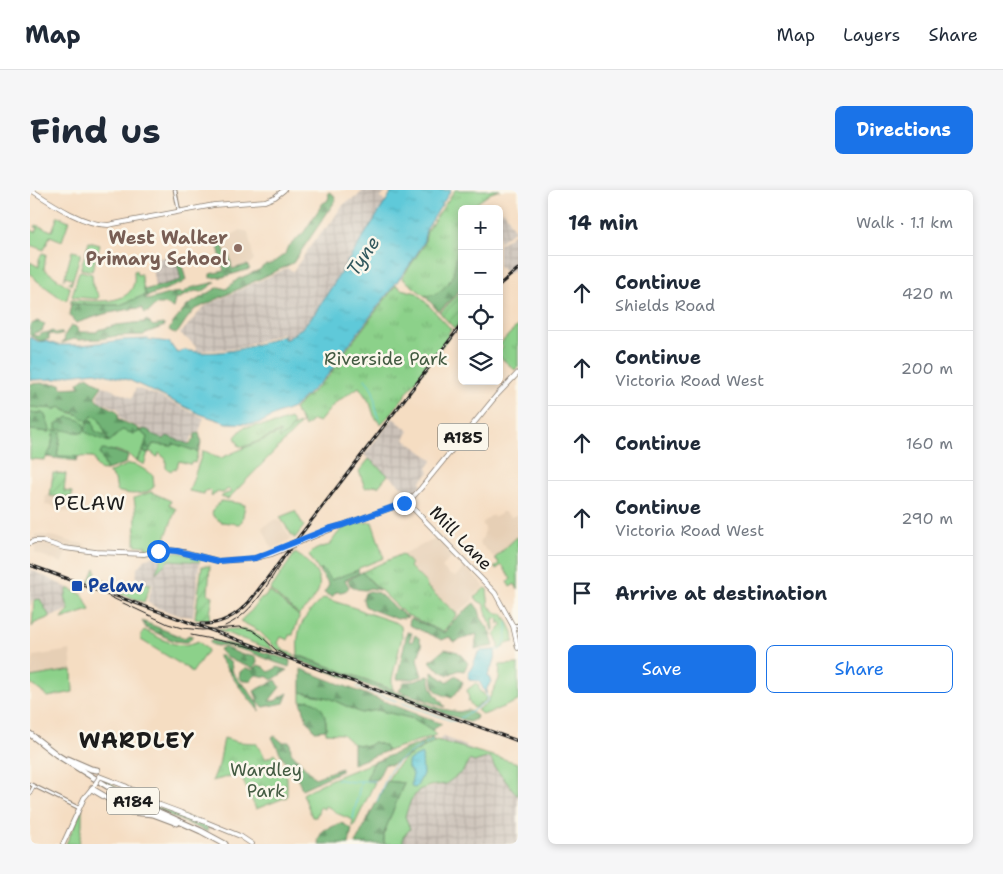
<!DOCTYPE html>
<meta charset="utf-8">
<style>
:root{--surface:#fff;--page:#f6f6f7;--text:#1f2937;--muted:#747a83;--line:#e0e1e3;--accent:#1a73e8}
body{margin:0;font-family:"Shantell Sans",sans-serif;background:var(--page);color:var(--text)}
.controls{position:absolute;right:15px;top:15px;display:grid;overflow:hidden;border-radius:8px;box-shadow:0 2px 8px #0003}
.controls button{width:45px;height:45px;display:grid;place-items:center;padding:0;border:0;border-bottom:1px solid var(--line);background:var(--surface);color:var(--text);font:25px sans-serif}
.stop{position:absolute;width:15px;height:15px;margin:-11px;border:4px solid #1a73e8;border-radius:50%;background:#fff}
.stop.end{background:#1a73e8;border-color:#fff;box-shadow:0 1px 5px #0008}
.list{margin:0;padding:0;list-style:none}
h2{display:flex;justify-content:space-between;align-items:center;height:65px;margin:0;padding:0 20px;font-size:21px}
h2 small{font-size:16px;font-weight:400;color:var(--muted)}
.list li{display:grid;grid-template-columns:32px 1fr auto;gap:15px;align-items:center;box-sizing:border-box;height:75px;padding:0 20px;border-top:1px solid var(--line)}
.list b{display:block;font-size:19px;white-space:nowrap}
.list p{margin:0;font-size:16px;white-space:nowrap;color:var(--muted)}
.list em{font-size:16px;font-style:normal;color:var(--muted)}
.actions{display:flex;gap:10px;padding:15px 20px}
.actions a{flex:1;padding:11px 0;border:1px solid var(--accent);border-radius:8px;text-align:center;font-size:18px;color:var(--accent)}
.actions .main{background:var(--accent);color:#fff}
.icon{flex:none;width:28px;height:28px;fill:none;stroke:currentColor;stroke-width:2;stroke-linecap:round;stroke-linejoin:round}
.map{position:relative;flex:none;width:488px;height:654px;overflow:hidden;border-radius:8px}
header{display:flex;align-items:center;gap:30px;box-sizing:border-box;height:70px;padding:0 25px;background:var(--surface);border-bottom:1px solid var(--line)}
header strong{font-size:24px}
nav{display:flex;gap:28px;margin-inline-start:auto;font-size:18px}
.intro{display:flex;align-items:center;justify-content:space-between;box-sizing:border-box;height:120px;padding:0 30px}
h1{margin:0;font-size:35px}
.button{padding:12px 22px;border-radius:8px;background:var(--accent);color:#fff;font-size:18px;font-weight:700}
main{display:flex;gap:30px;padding:0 30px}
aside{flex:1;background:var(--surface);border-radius:8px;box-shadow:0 2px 8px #0003}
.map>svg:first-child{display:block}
.built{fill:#e6cfb5}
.industrial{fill:url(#industrial-grid)}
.grass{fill:#8cd18a;stroke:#547653}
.forest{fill:url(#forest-firs);stroke:#466849}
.park{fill:url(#park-tufts);stroke:#547653}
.garden{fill:url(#garden-furrows);stroke:#547653}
.water{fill:url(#water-ripples);stroke:#3d727a}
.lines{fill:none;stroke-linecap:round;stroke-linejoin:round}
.stream{stroke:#5ec9d9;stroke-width:1}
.minor-casing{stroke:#887c6f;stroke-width:4.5}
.major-casing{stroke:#887c6f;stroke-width:5.5}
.highway-casing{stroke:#887c6f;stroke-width:7}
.minor{stroke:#fff;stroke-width:2.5}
.major{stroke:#fff;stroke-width:4}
.highway{stroke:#fff;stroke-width:5}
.tram{stroke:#1c1c1c;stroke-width:1}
.rail-casing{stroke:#1c1c1c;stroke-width:3}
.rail{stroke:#fbf7ec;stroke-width:1;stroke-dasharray:4;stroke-linecap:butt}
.major-bridge-casing{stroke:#887c6f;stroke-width:5.5;stroke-linecap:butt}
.major-bridge{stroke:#fff;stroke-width:4}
.route{stroke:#1a73e8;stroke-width:6}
.education-dot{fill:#8d6e63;stroke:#fbf7ec;stroke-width:2}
.transit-dot{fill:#1a4fb4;stroke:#fbf7ec;stroke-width:2}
.labels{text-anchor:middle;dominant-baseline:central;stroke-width:5;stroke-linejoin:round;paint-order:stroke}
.shield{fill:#fbf7ec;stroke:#5f5e5a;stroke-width:1}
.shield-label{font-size:16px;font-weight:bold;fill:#1c1c1c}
.education-label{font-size:18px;font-weight:bold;fill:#785e54;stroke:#fbf7ec;text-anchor:end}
.park-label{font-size:18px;fill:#435b42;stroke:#fbf7ec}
.street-label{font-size:18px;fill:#1c1c1c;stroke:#fbf7ec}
.transit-label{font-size:18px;font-weight:bold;fill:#164399;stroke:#fbf7ec;text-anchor:start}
.water-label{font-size:19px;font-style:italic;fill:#33595e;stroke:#fbf7ec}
.quarter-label{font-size:20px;letter-spacing:1px;fill:#1c1c1c;stroke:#fbf7ec}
.district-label{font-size:22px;font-weight:bold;letter-spacing:1px;fill:#1c1c1c;stroke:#fbf7ec}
</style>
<header>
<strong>Map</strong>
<nav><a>Map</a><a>Layers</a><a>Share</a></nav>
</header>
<div class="intro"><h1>Find us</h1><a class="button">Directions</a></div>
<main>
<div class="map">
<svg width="488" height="654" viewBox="0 0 488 654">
<defs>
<pattern id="industrial-grid" width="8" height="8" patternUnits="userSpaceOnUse" patternTransform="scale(1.25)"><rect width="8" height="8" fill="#ccc2b9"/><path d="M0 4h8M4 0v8" fill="none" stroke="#afa69e"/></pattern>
<pattern id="forest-firs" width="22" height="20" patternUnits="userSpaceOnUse" patternTransform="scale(1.25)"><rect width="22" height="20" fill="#71b376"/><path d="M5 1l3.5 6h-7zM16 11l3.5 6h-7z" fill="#5c9160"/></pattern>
<pattern id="park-tufts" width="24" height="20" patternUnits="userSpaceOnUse" patternTransform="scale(1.25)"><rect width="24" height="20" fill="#8cd18a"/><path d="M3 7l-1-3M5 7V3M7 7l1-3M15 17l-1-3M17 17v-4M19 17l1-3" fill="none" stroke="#78b376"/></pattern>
<pattern id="garden-furrows" width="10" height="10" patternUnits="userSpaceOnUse" patternTransform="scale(1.25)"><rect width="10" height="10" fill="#8cd18a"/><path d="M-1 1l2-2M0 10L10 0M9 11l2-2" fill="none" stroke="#78b376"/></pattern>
<pattern id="water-ripples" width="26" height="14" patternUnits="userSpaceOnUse" patternTransform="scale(1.25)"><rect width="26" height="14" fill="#5ec9d9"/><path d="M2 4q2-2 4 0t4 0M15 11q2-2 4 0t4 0" fill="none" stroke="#51acba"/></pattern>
</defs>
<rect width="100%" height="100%" fill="#fbf7ec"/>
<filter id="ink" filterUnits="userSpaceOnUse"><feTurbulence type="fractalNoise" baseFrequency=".02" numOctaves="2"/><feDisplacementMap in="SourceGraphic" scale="10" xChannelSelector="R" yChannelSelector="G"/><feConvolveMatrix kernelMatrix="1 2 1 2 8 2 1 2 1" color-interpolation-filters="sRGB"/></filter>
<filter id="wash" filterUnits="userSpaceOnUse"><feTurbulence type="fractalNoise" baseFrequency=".0096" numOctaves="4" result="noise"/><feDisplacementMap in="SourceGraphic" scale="20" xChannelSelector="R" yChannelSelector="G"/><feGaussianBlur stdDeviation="1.12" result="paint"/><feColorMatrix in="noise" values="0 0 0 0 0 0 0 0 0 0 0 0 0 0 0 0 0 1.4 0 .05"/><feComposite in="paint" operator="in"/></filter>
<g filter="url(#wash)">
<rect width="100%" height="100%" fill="#f5ddc2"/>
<path class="built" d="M211,40l7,2 6,28 -5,4 -17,5 -3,-16h-4l-3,-13z
M16,305l26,2 -1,15 -11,-1 -5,-2 -1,-3 -9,-1z
M471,322h3l7,5 7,-3v22l-23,22 -16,-15 1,-2 3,-4 2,-9 -2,-3v-3l9,-7 3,2 6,-3z
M246,329l4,2 11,18 -19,10 -10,-22z
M5,344l21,3 12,4 17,3 -2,9 -16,-3 -5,13 -27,-10z
M408,348l16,16 -12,13 8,8 6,1 10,-10 18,20 -11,11v3l-16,14 -14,18 -38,-18 -43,-42z
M40,460l2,20 -42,7 4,-21z"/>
<path class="industrial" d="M333,0h25l-8,8 6,4 -61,97 -10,14 -14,16h-2l-12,10h-3l-1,-1 1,-2 -2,-3 -39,14 -12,2 -35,2 1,-3 -7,-7 -10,-7 23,-26 6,-4 78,-36 6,3 21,-30 18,-20 9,-14 7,-6 9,-4z
M474,21l5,8v3l7,9 -4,1 -13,10v-29z
M485,44l3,3v30l-10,7 -9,-8v-21l13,-10z
M143,65l3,3 5,22 -26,7 -2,-15h-2l-2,-12z
M73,196l29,12 4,-10 25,9 43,21 -5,14 -5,2 -6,10 -21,-7 -2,2 -11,-4 -6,-5 -6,-1 -22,-10 -2,-10 -19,-8 -2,-5z
M363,228l16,13 -5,8 29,21 -6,8 2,4 -9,10 2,2 -10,11 -48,-40z
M135,362l35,8 -7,57 -15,-2 -21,-7 -10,-6 6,-18 -8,-2 -9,4 1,-18 10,-10z
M0,379l38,19 -3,9 3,13 -18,7 -10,-18 -8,1 -1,5h-1z
M413,546l47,21 28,38v49h-121l1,-26 21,-28 27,-6 10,-7 -30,-23z"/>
<path class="grass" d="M28,26l11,5 -7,20 -12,-5 -6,14 -14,-5v-15l6,2 2,-4 -3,-1 1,-2 16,6z
M59,52l11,3 -8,26 -11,-2v-2z
M42,61l9,2 -10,32 -3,-2v-1h3l1,-3 -6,-3 -2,4z
M12,63l4,1 -2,15 26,19 -3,11 -1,1 -4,-1 -26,-19v-1l-6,-5v-12l9,5v-8z
M106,80l1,5 4,-1 4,21 -25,10 -49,-1v-4c17,0 54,7 62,-14 2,-5 1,-10 1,-15z
M51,81l11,3 1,12 6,10 -1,3 -25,-2 -1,-1 7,-24z
M0,217l26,2 4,-2c9,8 25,9 38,9l11,26 13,-12 17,2v-3l3,2v2l5,4 -2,11 -9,13 -4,-3 -3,-3 -14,-5 -1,1 -4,-1 -10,4 7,16 -6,1 -5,-5 -1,-5 -2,-4 -36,-1 4,-24 -7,-1 -3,18 -6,11 -15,-1v-29l19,2 -7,-19h-12z
M272,233l-74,76 -7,-2 2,-2 8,-3 -3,-3 -5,4 -7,-1 -4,5 -1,-1 1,-4 -2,-2 -5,1 -1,3 -15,-3 14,-40c8,1 9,6 18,7z
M123,254l18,2 4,-2 23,8 -3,11 -3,-1 -1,2h-2l-10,-3 -3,8 -2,-1 -3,3 -5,-3v-9l-7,-6 -1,4 -5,-2v-2l-3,-1 -2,1 -4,12 -7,-4 6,-9 5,1z
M339,269l19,16 -10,12 -1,-2 -12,3 -6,-17 1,-1z
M99,274c12,1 14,6 24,11l1,12c-9,9 -25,8 -37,4l-2,-12 -3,-1 -1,-3 -3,-2z
M191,311l17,2 7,2 -3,16 -3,3 -18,-2 -9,-7 1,-5z
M342,332l12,36 -25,10 -1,2 -27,10 -9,-10 -3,1 -10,-16c6,-7 13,-8 21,-10 11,-20 20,-22 42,-23z
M488,346v54l-3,-6 -5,3 -3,-5 4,-3 -9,-14 -6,4 -2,-1 5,-5 -4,-5z
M138,361l14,2 19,6 -2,3 -30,-2 -13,13 1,-4 7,-16z
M265,363c10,6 13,9 20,18 13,18 -5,32 -16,44l-29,-25z
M65,378l1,3 -1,6 33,13 17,-7 6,1 -7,18 -55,-19z
M38,398l15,7 7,15 -28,9 7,-9 -4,-13z
M455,398l4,2 -2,1 2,15 10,9 3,-2 3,4 -1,2 2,-1 7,14 1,10 -5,1 -1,-1 -4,5 -5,2v-5l-5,-10 4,-3 4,-6 -1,-3 -3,2 1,-5 -6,-1 1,11 -1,2c-2,-11 -8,-15 -8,-26l-7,-4 -3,-4z
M239,401l30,25c0,4 -5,14 -6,19h-4l-1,5 -7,-3 -3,6 6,8 10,3v4l-16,-8 -19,-19 -19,-10 12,-11 7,-10 6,-3z
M294,408l37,12 3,2 -1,2 2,-2 32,11 4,3 1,11 -10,42v8l2,3 -96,-35c0,-6 -1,-12 0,-17 1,-16 14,-31 26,-40z
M10,409l10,18 -15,6 -3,4 2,-27z
M205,439c20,0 26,8 40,22l-57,-21z
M114,440c19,9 33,21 54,11l10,9 -16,23 -2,-3 -49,-30v-5z
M488,474v37l-35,14 -6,-5 10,-7 12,-24 1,-14z
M42,480l1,22 -25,5 -18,-14v-6z
M446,493l2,2 2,7 3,1 3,5 -1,3 -11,7 -6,-7 1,-2 -2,-9z
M271,502l28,6 32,15 16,-3 38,9 17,11 4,5 -49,16 -2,-5 -11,-4 -6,4 -15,-2 -11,-10 -16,-1v-12l-17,-21 -8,2z
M406,550l82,23v33l-23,-28 -5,-11 -16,5 -5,-2 -6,11 -17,13 -16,2 -11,4 -8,10 -6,16 5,13 -7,8v7h-19v-11l20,-50 -17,-2 9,-14 8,-8z
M344,572l-8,19 9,1 -21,44h-2l1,-6 -17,-7 -4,-4 -7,-3 -1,3 -4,-2 -4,10h-4l-9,-23c22,-14 47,-22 71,-32z
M52,618v17l-3,19h-13z"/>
<path class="forest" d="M299,2l5,3 2,5 -43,63 -99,47 -8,10 -8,12 -2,2 -7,-4 4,-7 15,-18 31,-18 7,2 12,-10 21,-9 6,-5 6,-1 14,-10 2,-6 17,-16 19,-29 4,-2 2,-4 -1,-4z
M432,25v73l-23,24 -14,-16 11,-2 22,-46v-26z
M192,51l3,12h4l3,16 15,-4 3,4 -27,8 -13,1v-4l14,-3 -7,-29z
M151,72l5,18 -4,3 -36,14v3c11,-1 27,-10 37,-7l7,-5 26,-6 -14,10 -7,-1 -20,9 -2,8 -8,-4h-8l-7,7 -5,2 -3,-5 -12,1 -26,5 -28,9 -7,-8 2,-11 49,1 25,-10 -1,-5 37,-10 -4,-17z
M117,130l6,6 10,-2 2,2 -19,7 -2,2 -28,1 -16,3 -21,1 -5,-1 -12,4v-1l3,-2 -1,-4 7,-10h4l5,6h17l1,-2 19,-5 27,-3z
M7,131l8,3 -3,7 -8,2 -1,2 5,1 2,-2 13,-3 2,2h7l1,1 -6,2 -4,-2 -4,1v4l-9,2 -10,-6v-10l4,-2z
M57,186l15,10 -7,10 2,5 20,10 2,9 19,8 1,4 -5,2 -12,-4 -13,12 -11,-25 -6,-1 -3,4h3l3,11 9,4 4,7 -23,-10 2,-10 2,-1c-6,-2 -7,-4 -12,-7 -6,-3 -11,-2 -17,-7l-4,2 -26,-2v-23l14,-1 17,1 1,4 18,-1 -2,-4z
M0,223h12l3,2 5,14v3l-20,-2z
M38,227l12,3 4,3 1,6 -3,4 -26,-4v-5z
M112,239l6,1 6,5 10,4 3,-3 21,8 3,-1 1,-3 2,-1 1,-5 4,-1c2,7 3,12 -1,19l-23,-8 -4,2 -18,-2 -5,9 -5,-2 4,-14 -5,-4z
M24,240l7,2 -4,24 21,1 -1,4 -31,-4 5,-8z
M72,260l12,1 14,5 -2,7 -19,7 -7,-16z
M292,379l9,11 27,-10 1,3 -14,7 4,7c-3,5 -7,5 -13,5l-4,5 -8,-4 5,-8 -1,-2 -9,-12z
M332,382l17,18 -9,-2 -5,2 -8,-1 -7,-4 -2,-5z
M340,401l8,2 26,22 4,2 -11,2 -27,-10 -5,-3 -2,-7 2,-6z
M444,413l5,7 2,8 11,16 -1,3 3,9 -19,3 2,-15 -23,8 -5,-5 -7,3 -33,-15 1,-7 35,15 9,-13z
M112,431l42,17 5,-3 4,1 -5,6h-5l-9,-1 -28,-13z
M377,442l5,1 -3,8 3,1 3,-7 4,3 3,8 -5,14 5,16 -9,3h-16z
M180,450l35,7 46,13 -2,7 -12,-4 -27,-11 -27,-7 -6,1 -6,-2z
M194,457l16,7 16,3 1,5 -3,6c-10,-2 -31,-10 -35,-19z
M415,459l13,3 10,11 -4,8 -5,-1 -11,5 -13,-8 -5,-6z
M266,465l146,54 17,3 9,-2 9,6 -1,3 -7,3 -172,-62z
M188,466h4l9,7 2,10 7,9 6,5 13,18v6l-21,-26z
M228,475l6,2 5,5 9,-5 10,3 -16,10 -4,-3 -12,-2 -6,6h-7l-4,-3 1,-6 5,-4 8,2z
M271,479l141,55 -10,6 -18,-11 -37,-9 -16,3 -32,-15 -28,-6z
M402,482l15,10 9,-7 7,7 -2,5 -9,11c-18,-6 -19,-7 -20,-26z
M397,486l3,1c0,15 8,19 15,30l-46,-16 5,-9 12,-1z
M246,490l4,7 -11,14h6l9,-6 4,-2 -4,10 -20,4 -5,-4 -5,-12z
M279,510c15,5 17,15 17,30l-11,1 -8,-11 -6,-18z
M245,546l7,6h8l1,10 24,26 26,-10v3l-39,18 -6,-14 -4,1 -20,-39z
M402,548l2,2 -1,2 -42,23 -6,-1 -8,16h-10l-1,-1 8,-17z
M344,552l11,4 2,5 -34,13v-20l15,2z
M71,589l9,3 22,17 32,10 42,15 2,3 -1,5 -75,-33 -32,-18z
M357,591l17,2 -20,50v11h-29z
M312,633l10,6 -3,15h-30l-1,-4 5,-10z"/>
<path class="park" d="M425,0h45l-9,3 -23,16h-6v8l-4,5v26l-5,27 -6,10 -11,9 -11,2 -23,-18 22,-33 3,-14z
M366,95l5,4 16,4 34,36 -3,5 2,1 -59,79 -8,8 -2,3 -7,-9 -4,-13 -11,-16 -24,16 -16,19 -6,-2 -8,7 -11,-18 36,-34 6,-10 4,3 -2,-2 3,-9z
M488,135v42l-3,3 -16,-14v-5l4,-4 -3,-3z
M260,229l4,5 -5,8 -9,7 -1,-3 2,-3 -2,-1 -34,15 -6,-1 -4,-9 9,-10 31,-3z
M121,302l20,9 -2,4 7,4 -14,38 -2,2 -15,3 1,-6 -11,-1 1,-33 -2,-14z
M265,321l9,15 -9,12 -2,-1 -13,-20z
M372,364l9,10 -2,2 17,17 1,4 30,27 -14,18 -38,-18 -43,-42z
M194,548l14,4 18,1 10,16 9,-5 12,23v20l-31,12 -16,-35 -28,7 7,-16z"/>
<path class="garden" d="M432,100v30l-7,9 -15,-16z
M23,283l13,1 -2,17 8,1v5l-22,-1z
M172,376h8l-2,28 5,2 -4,24 -14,-2z"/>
<path class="water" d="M363,0h58l-25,40 -3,14 -14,22 -69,90 -11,18 -36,34 -18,7 -13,7 -7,2 -28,-1 -27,-9 -71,-34 -34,-8 -27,3 -11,4 -27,1v-43l9,5 6,-1 13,4h24l40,-5 26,-1 3,1 18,2 7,10 3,1 5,-3c35,7 67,-2 99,-15l1,4h3l13,-10h1l14,-16z
M465,460c2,10 -3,16 -7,25l3,7 -4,6 -1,6 -7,-13 -10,-1c-2,-8 1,-9 4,-15 2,-4 3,-8 5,-12l3,-2z
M392,564l1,20 -6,12 -2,2 -3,-1 -1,-4 2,-9 -5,-6v-7l3,-2z"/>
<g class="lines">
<path class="stream" d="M335,189c2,3 6,7 7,10 5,11 1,23 9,33
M465,460h5c6,-7 8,-18 7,-27
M327,497l96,34 3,-1
M442,521l15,-10 1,-3 -2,-4
M430,528l11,-6
M306,589l17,3 2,-1h20
M347,611c6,-14 11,-33 24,-42 9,-7 21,-13 31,-19
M323,629l8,-38"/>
</g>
</g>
<g filter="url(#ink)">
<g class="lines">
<defs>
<path id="minor" d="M145,0l4,21
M483,436l5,-1
M0,594l49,24
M0,603l4,-7"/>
<path id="major" d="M1,0c20,13 52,35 77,35l106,-20 51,-4 10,-4 9,-7
M377,312l88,91 18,33 5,22
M0,353l4,-2h8l22,7 32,4 48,2 19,-4h8l13,2 34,9 33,-2 21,-5 15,-6
M268,353l41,-17 64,-22 8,-5 10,-11 75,-92 22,-23
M69,586l26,10 35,19 46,17 34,14 12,8
M33,654l21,-46 9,-11"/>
<path id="highway" d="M0,544l27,21 66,41 78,35 24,13
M38,569l23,10 6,1
M62,599l39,23 22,2 24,9"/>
</defs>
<use href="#minor" class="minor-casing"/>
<use href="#major" class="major-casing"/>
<use href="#highway" class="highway-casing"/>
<use href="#minor" class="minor"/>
<use href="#major" class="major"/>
<use href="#highway" class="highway"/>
<path class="tram" d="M0,376l76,29 62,29 14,4 20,2 37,-3 13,3 10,7 14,13 14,8
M195,436c31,-14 44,-46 62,-72 17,-23 35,-46 52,-68
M161,445l56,11 32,9"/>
<defs>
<path id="rail" d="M469,95l19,-16
M0,375l488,176
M171,434c20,1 35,-8 48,-22l213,-278"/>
</defs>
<use href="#rail" class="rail-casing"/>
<use href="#rail" class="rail"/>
<defs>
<path id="major-bridge" d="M260,354l12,-5
M257,358l11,-5
M65,594l4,-6"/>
</defs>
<use href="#major-bridge" class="major-bridge-casing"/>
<use href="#major-bridge" class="major-bridge"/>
</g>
</g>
<g class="lines" filter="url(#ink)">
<path class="route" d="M128,361l7,-1 12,1 41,10 37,-3 73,-29 15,-4 61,-22"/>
</g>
<circle class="education-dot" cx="208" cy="58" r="5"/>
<rect class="transit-dot" x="41" y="390" width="12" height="12" rx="2.5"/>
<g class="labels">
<g class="shield">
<rect x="408" y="233.5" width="50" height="27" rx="4"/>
<rect x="77" y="597.5" width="52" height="27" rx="4"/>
</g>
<g class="shield-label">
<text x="433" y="247">A185</text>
<text x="103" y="611">A184</text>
</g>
<g class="education-label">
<text x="198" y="48">West Walker<tspan x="198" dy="21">Primary School</tspan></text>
</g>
<g class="park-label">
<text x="356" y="169">Riverside Park</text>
<text x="236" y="580">Wardley<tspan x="236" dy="21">Park</tspan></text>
</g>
<g class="street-label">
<text transform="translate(431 348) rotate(46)">Mill Lane</text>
</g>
<g class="transit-label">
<text x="58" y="396">Pelaw</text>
</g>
<g class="water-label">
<text transform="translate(333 66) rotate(-56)">Tyne</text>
</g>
<g class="quarter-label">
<text x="60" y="313">PELAW</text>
</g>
<g class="district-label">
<text x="107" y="550">WARDLEY</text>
</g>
</g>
</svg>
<div class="controls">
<button>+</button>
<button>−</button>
<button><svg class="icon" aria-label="locate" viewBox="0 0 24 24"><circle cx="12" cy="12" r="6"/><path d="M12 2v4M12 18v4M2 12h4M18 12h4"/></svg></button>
<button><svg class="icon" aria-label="layers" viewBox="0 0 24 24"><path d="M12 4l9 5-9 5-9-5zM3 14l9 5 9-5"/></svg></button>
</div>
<div class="stop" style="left:128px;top:361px"></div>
<div class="stop end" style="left:374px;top:313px"></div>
</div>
<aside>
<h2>14 min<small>Walk · 1.1 km</small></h2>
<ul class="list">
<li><svg class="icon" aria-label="ahead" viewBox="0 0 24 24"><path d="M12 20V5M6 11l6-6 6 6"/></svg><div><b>Continue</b><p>Shields Road</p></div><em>420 m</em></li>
<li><svg class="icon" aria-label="ahead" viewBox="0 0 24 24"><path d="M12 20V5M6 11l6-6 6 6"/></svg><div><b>Continue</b><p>Victoria Road West</p></div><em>200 m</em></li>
<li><svg class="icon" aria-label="ahead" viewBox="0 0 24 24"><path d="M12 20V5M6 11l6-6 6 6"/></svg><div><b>Continue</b></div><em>160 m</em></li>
<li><svg class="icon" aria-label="ahead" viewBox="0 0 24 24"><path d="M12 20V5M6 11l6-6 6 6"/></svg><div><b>Continue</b><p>Victoria Road West</p></div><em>290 m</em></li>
<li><svg class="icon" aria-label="arrive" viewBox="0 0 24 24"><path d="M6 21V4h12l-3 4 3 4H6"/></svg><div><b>Arrive at destination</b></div></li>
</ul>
<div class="actions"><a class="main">Save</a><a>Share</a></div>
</aside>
</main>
